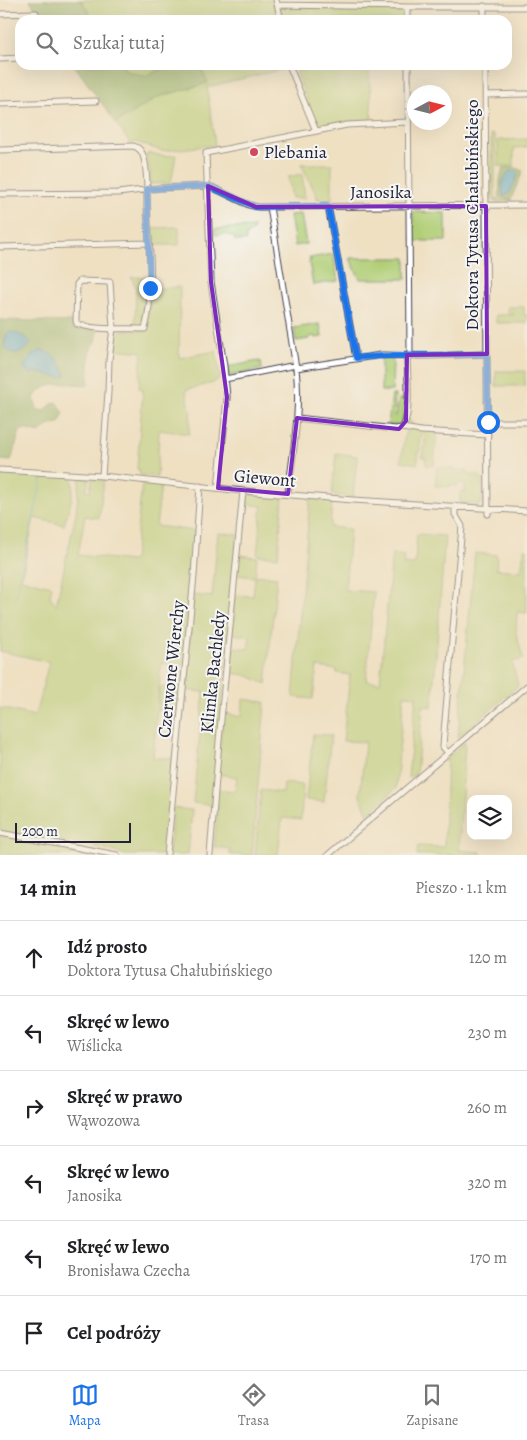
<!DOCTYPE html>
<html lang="pl">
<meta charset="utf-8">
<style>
:root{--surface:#fff;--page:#f2f2f2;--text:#202124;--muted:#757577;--line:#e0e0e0;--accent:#1a73e8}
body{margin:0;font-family:Alegreya,serif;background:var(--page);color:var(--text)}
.controls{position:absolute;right:15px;bottom:15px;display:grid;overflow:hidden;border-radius:10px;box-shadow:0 5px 20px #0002}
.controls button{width:45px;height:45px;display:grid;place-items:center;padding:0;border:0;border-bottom:1px solid var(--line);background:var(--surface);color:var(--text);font:25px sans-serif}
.compass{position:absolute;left:407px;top:85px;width:45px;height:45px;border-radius:50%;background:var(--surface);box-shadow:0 5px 20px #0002;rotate:83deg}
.scale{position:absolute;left:15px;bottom:12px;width:116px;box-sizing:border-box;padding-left:5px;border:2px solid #22223b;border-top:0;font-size:14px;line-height:18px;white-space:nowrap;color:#22223b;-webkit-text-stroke:4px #f6f6f2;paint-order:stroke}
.stop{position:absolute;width:15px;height:15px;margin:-11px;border:4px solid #1a73e8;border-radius:50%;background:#fff}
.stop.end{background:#1a73e8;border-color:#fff;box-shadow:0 1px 5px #0008}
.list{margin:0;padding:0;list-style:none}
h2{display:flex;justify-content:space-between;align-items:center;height:65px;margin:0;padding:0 20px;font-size:21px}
h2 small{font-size:16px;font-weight:400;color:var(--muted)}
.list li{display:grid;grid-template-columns:32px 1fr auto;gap:15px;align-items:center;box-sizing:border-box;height:75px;padding:0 20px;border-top:1px solid var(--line)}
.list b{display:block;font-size:19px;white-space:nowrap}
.list p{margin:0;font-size:16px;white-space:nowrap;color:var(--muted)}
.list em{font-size:16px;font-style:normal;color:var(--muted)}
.icon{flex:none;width:28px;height:28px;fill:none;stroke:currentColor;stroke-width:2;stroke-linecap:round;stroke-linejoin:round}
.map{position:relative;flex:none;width:527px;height:855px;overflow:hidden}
.search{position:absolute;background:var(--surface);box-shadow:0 5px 20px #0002;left:15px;right:15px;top:15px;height:55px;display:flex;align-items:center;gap:12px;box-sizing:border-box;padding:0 18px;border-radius:15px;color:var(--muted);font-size:19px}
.sheet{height:515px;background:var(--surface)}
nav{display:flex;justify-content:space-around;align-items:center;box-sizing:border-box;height:70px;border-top:1px solid var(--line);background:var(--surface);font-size:14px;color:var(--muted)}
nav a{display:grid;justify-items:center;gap:2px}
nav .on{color:var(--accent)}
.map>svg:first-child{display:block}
.green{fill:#b0ce75;stroke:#697858}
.forest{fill:#8cb166;stroke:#576a50}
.water{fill:#52a7ce;stroke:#3a6484}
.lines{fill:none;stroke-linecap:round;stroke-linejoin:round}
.stream{stroke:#52a7ce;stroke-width:1}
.minor-casing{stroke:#413e4f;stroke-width:7}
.minor{stroke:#fff;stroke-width:5}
.route{stroke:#1a73e8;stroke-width:6}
.marked{fill:none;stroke:#7b2cbf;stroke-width:4;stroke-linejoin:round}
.poi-dot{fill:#d1495b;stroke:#f6f6f2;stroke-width:2}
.labels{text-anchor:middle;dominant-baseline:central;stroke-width:4;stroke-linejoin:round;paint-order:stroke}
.poi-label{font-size:18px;fill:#22223b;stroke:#f6f6f2;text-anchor:start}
.street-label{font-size:18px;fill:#22223b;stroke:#f6f6f2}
</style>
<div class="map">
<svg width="527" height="855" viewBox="0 0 527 855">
<rect width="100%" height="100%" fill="#f6f6f2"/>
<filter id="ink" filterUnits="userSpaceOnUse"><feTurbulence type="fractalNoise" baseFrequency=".02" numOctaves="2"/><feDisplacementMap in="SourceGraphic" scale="10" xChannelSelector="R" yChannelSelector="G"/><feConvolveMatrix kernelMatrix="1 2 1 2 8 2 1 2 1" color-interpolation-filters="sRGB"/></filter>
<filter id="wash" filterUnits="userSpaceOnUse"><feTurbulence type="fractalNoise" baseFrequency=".0096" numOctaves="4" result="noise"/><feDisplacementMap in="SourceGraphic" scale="20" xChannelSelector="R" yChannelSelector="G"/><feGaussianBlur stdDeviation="1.12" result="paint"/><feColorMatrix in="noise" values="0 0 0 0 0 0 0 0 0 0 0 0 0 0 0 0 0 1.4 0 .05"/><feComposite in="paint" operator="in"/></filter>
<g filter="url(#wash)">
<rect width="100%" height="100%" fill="#efe0c2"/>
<path class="green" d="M81,0h192l5,20h-184z
M283,7l121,3v10h-121l-3,-11z
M122,65h50l-27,11 -19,-5z
M200,65h87l1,3 -81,19 8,58 -53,6 -26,-9 -6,1 -14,-20 42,-26 49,-14z
M314,65h56l-1,8 3,46 -54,6 -2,-1 -20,-53 18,-3z
M491,134l4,1v64l17,1v1l-16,1 -5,-3z
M527,139v8l-13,1v18h-16v-26z
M150,153l13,3 13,-1 -5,28 -20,1 -1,-13 -4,-16z
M301,164h31v35h-15v-3z
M302,174l3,24h-13l-4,-21z
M413,212l33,1v28h-33z
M301,214l5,30 -11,2 -5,-31z
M179,227v18h-26v-17z
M254,227l-2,5 -6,3v6h-11l-1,-4 -8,-3 -11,1v-6z
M333,254l5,27 -25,4 -4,-23 3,-2h-3v-2z
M350,258h56v21h-46z
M131,277h15l2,16 -4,32 -2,2h-7l1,-40z
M180,287l-1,71 37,-7 4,27 -7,5 -27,7 4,19h1l-2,25 -30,-4 -2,47 -17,-2 -1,-5 -2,-1 6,-80 -4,-1 3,-36 -28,-3 1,-16 7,-3 24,1 6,-42z
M508,307h16v8h3v8h-31v-8h18l-1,-2h-5z
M320,324l2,13 -7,1 -1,-2 -5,1v2l-13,2 -2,-13z
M381,358l12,1 -1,32h-11z
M259,361v2l2,-2 1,8 -33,7 -2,-9z
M496,371h29v15h-29z
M392,395h3l-1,21h2l3,-17h6l-3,26h-14z
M409,419l6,8 22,2 -3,37 -8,-1v-7l-4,-1 4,-21 -4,-1 -5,29 -16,-3 4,-28 4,-2z
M336,453l21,3 -4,41 -21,-2z
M437,467l23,3 3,5 2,-1 -2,-4h4l2,5h10v3h3v25l-2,2 -20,-2v-11h5v-6l-2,-3h-5v3l-8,-1v2l-15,-1z
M0,474l43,3v-2l29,2c4,13 -4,34 -8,48l-30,-7 -13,61 31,7 -2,10 6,9 20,-91 4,-36 9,1 -3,11 4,1 2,-12h12l-5,39 -14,-2 -7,39 53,6 3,-1 8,-77 19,2 -5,41 39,5 -12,134 -22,-2 -8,95h20l-8,97h-40l-22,-7 -103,-17v-123l35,8 14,-54 -49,-11z
M248,494l35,4 -5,59 -21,-2 5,-49 -18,-2 1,-7z
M310,499l22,2 -2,26 20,2 -5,61 29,2 -8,89 14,1 12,-128 12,2 -1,8 12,1 2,-31 28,2 -13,171 -9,-1 -7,68 -8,4 8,-82 -12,-1 -8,93 -28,26 -8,-18 5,-54 -22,-1 7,-66 -13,-2v-3l-20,-3 -4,32 -20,-2z
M218,533l19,1 -25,271 -19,-2 11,-111 -19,-2 9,-95 18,2z
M524,549h3v64l-10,-1 -1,20 7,27 -11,3 6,24 -60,51 17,-184 22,2 -1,14 25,2z
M239,555l18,2 -2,18 22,2 -11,107 -20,-9 -18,-2 3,-26 17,2 2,-13 -18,-2 3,-39 18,1 2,-19 -18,-2z
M160,687l19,2 -2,23 -19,-2z
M243,699l22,3 -13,153h-22v-6l-16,-2 4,-41 -3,-17 20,2 2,-14 -20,-3 6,-61 19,4z
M313,734l18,1 -7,67 -18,-2z
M465,742l-6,108 22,2v3h-64l1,-9 26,1 3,-89z
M284,783l19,2 -2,35 -19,-2 -4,37h-23l6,-65 22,3z
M173,808l19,2 -4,45h-19z
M0,835l106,20h-106z"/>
<path class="forest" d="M30,0h51l13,20h-52l-2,-3 1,-6 -2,-2 -4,-1z
M74,65h48l4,6 19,5 27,-11h28l8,18 -50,14 -42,26z
M513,167l10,4 -12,28 -12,-2 1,-18 3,-11z
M0,320l73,2v7l25,1 -2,12 -6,8 -2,35c-20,-1 -42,-6 -54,13l3,11 7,2 9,-8 4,-1 7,11 -5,10 -11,3 -9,7 -15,-4 -4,2 -9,30 -11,-1z"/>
<path class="water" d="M509,171h7l2,3 -8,19 -7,4 -1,-15z
M9,332c7,0 19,5 22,11 -8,10 -18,15 -27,3l3,-12z
M42,350c13,5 19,12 24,25l-5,3 -24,-6 -7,2 -7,-7 10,-13z"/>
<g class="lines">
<path class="stream" d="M15,600l27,-121"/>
</g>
</g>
<g filter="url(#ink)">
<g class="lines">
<defs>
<path id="minor" d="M276,0l5,20
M277,5l133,2h117
M484,6v14
M407,7v13
M0,14l36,-1
M0,59l20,-1
M289,65l27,66
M408,65l2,290
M485,65l3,449
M485,95l42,-1
M0,104l96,-3
M0,150l133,-4c5,1 7,3 9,7 6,12 5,39 5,53 2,40 8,84 -2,123h-1c-21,-1 -47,2 -67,-5l-1,-3 1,-37 3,-3 30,1 3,46 -4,32 -1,32 -6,84
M0,194l118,-1 41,-5 47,-2 6,1 37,18 10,2 268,-2
M328,206l28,152
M270,207l26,161c5,42 -3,84 -8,126
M0,247l149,-4
M296,368l85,-13 49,1 57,-2
M225,379l71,-14
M297,418l98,11 7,-1 19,3 67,4
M488,422h39
M402,428c10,-10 5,-57 5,-72
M0,470l102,6 141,15 110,9 174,11
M218,488l9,-91 -3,-31 -13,-84 -5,-129 141,-28 61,-3
M448,753l-5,-6 1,-15 18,-206 -7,-12v-8
M0,833l117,22
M167,855l27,-279 6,-90
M210,855l9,-114 24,-250
M328,855l199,-169"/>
</defs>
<use href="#minor" class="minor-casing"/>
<use href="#minor" class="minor"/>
</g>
</g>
<g class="lines" filter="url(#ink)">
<path class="route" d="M150,288l-3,-99 61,-3 48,21 72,-1 28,152c43,-4 87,-2 131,-4l1,68"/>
</g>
<path d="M0 0H527V855H0ZM208,186l48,21 230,-1 1,148 -80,1 -1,66 -7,8 -102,-11 -9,76 -70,-6 9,-91 -16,-115z" fill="#efe0c2" fill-opacity=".55" fill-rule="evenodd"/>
<path class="marked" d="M208,186l48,21 230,-1 1,148 -80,1 -1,66 -7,8 -102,-11 -9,76 -70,-6 9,-91 -16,-115z"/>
<circle class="poi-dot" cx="254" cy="152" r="5"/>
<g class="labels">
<g class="poi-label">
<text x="264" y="152">Plebania</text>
</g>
<g class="street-label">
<text x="381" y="192">Janosika</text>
<text transform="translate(472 215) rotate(-90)">Doktora Tytusa Chałubińskiego</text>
<text transform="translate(265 478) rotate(5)">Giewont</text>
<text transform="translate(171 669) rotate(-84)">Czerwone Wierchy</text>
<text transform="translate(213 672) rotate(-84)">Klimka Bachledy</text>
</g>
</g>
</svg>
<div class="controls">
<button><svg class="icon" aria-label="layers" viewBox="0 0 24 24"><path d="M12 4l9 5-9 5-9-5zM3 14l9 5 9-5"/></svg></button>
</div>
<svg class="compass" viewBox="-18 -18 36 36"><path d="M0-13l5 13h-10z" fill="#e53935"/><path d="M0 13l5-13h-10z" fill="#757577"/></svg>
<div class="scale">200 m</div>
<div class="stop" style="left:488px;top:422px"></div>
<div class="stop end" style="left:150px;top:288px"></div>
<div class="search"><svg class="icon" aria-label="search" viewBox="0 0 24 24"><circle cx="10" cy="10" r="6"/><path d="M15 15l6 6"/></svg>Szukaj tutaj</div>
</div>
<section class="sheet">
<h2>14 min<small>Pieszo · 1.1 km</small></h2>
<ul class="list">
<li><svg class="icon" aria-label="ahead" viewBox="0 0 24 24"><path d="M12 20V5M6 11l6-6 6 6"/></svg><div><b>Idź prosto</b><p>Doktora Tytusa Chałubińskiego</p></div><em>120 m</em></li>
<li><svg class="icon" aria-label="left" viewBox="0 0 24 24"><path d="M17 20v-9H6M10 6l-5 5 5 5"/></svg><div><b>Skręć w lewo</b><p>Wiślicka</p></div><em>230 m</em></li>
<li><svg class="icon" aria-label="right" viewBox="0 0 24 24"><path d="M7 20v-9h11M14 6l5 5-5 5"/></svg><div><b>Skręć w prawo</b><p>Wąwozowa</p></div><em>260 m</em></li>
<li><svg class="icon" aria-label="left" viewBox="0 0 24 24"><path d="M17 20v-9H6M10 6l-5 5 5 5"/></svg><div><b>Skręć w lewo</b><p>Janosika</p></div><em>320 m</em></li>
<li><svg class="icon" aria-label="left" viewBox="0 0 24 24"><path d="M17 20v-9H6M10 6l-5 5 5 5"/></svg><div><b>Skręć w lewo</b><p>Bronisława Czecha</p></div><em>170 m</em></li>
<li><svg class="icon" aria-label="arrive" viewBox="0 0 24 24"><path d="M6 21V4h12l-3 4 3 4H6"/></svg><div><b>Cel podróży</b></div></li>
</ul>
</section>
<nav>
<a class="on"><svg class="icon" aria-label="map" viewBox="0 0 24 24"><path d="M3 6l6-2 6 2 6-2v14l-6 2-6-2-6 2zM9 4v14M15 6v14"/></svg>Mapa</a>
<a><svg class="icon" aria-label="directions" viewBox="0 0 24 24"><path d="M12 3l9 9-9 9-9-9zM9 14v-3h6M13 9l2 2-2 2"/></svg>Trasa</a>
<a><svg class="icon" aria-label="saved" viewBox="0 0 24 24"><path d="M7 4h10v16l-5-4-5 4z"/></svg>Zapisane</a>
</nav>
